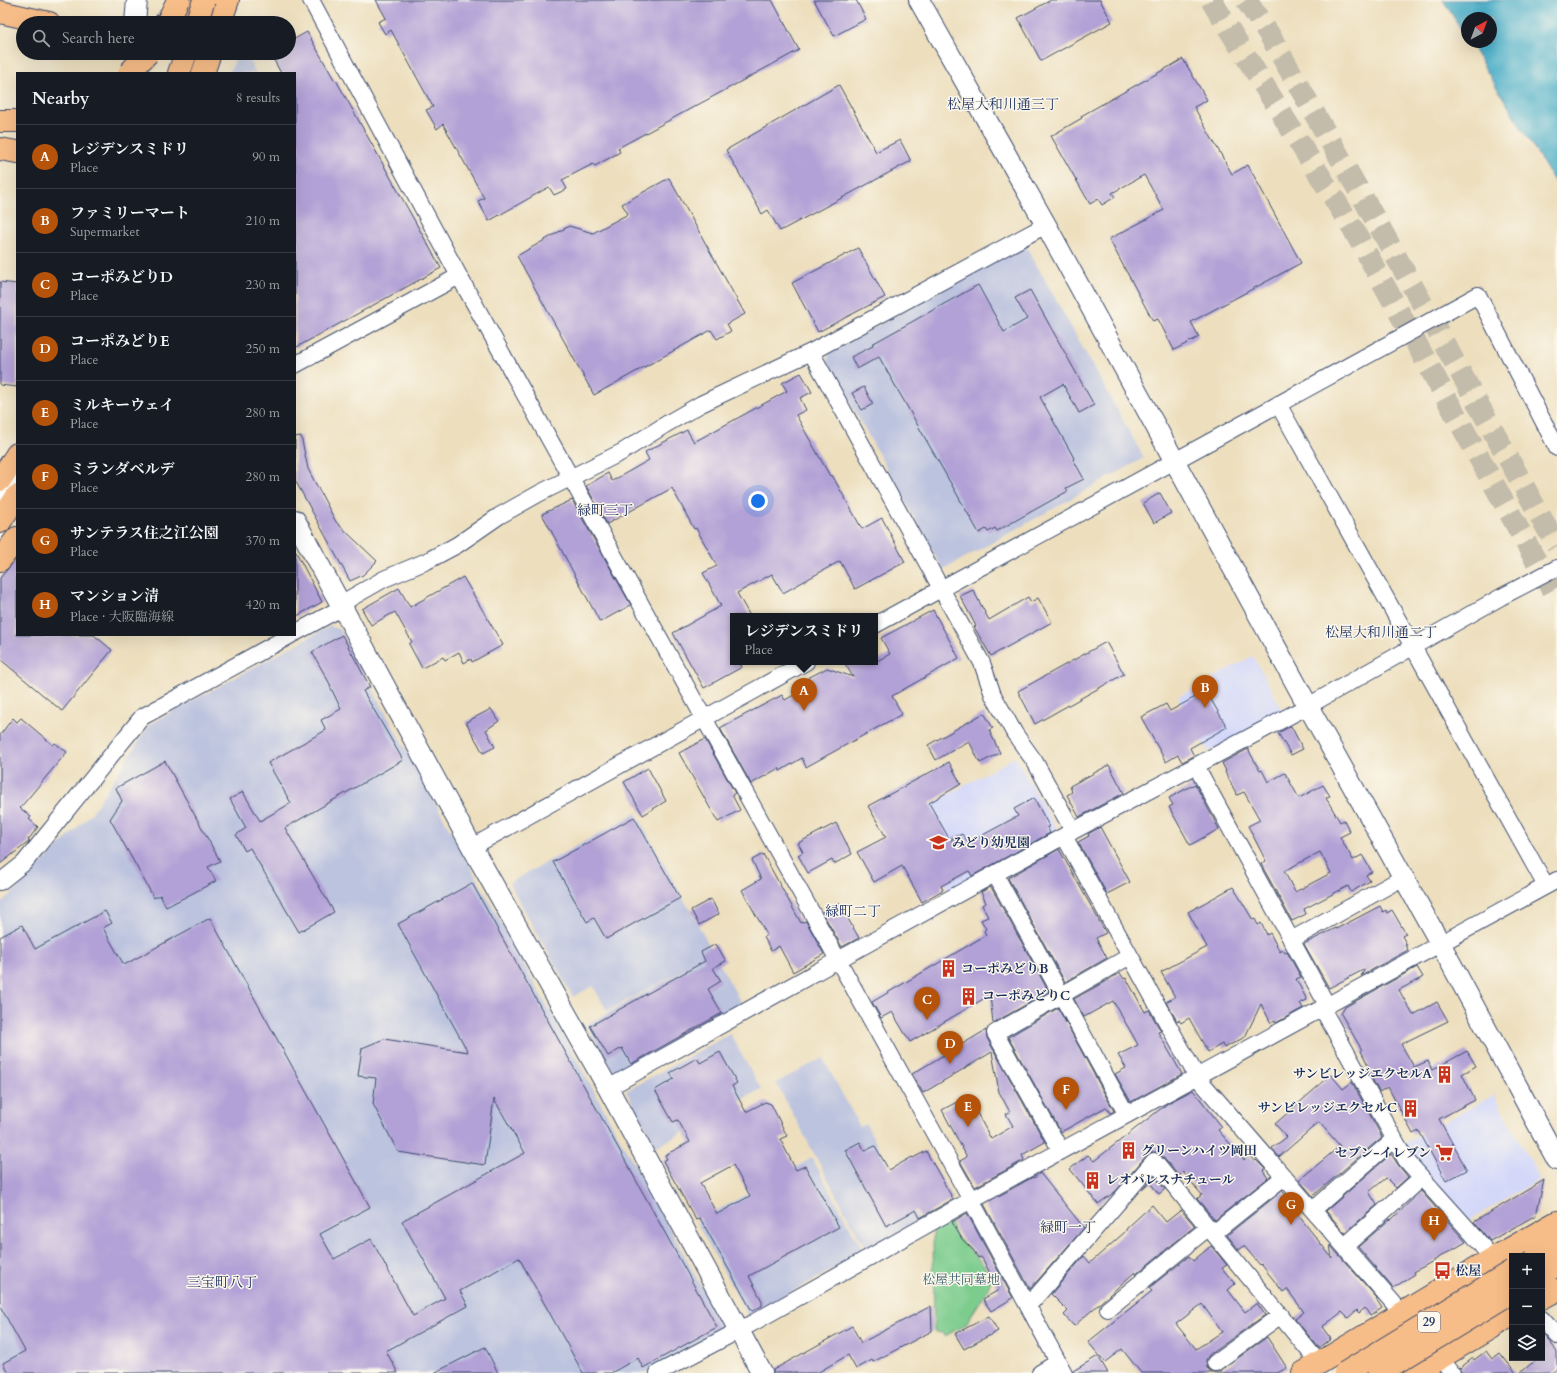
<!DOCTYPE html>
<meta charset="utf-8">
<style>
:root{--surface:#171b24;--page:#242831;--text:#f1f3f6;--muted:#9ea1a6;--line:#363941;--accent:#b45309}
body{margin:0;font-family:Cardo,"Noto Serif JP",serif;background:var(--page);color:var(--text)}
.controls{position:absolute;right:12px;bottom:12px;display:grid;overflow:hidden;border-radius:0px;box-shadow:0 4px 16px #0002}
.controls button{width:36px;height:36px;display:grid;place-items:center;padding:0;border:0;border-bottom:1px solid var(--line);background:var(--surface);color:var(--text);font:20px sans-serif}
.compass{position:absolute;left:1461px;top:12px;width:36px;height:36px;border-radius:50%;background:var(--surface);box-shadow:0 4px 16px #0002;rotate:41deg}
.you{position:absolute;left:758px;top:501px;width:14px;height:14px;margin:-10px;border:3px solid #fff;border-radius:50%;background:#1a73e8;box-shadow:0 0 0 6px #1a73e833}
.badge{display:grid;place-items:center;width:26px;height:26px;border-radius:50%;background:var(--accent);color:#fff;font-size:13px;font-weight:700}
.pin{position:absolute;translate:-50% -33px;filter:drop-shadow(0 1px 2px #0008)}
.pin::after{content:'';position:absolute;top:21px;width:14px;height:12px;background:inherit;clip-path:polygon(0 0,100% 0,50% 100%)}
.popup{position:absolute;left:730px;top:613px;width:148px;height:52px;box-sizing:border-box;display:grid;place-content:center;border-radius:0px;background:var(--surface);filter:drop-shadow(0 1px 3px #0005);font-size:13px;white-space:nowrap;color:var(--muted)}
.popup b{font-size:15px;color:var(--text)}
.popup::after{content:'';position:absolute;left:50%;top:100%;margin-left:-8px;border:8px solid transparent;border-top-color:var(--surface)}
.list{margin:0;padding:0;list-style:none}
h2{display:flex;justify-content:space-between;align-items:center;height:52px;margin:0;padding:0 16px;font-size:17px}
h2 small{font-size:13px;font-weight:400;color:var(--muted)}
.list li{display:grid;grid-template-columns:26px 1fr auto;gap:12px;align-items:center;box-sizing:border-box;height:64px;padding:0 16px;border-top:1px solid var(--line)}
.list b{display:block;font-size:15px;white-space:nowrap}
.list p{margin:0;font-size:13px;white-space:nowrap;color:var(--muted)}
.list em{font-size:13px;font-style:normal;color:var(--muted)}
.icon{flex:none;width:22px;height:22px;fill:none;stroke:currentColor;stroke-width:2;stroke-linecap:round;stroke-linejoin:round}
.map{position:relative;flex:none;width:1557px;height:1373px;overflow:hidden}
.search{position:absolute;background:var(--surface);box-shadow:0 4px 16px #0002;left:16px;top:16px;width:280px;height:44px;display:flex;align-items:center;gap:10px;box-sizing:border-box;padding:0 14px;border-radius:22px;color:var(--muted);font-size:15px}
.panel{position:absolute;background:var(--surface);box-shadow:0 4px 16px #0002;left:16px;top:72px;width:280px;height:564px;border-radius:0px}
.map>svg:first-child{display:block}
.built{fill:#d3d8f9}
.industrial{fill:#bcc3de}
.green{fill:#7bcc8d;stroke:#4b7e76}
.water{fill:#48adc7;stroke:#326e92}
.building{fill:#b2a1d6;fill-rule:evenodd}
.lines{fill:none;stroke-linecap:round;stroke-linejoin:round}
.motorway-tunnel{stroke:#c3bcab;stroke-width:22;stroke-dasharray:22 11;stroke-linecap:butt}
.minor-casing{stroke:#3a496c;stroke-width:18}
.tertiary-casing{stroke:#3a496c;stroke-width:22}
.primary-casing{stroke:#3a496c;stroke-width:24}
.motorway-casing{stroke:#3a496c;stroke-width:24}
.minor{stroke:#fff;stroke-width:16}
.tertiary{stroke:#fff;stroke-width:20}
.primary{stroke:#f7bd88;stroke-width:22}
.motorway{stroke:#f7bd88;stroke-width:22}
.primary-bridge-casing{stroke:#3a496c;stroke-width:24;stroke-linecap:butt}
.motorway-bridge-casing{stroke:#3a496c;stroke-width:24;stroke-linecap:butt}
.primary-bridge{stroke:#f7bd88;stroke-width:22}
.motorway-bridge{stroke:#f7bd88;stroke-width:22}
.labels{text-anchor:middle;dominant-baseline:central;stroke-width:3;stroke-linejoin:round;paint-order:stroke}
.shield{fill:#fbf7ec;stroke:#5e6b89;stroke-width:1}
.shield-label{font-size:12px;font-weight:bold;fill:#1b2f5e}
.poi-label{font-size:13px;font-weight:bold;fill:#1b2f5e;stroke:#fbf7ec;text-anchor:start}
.park-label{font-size:13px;fill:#385e6c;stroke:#fbf7ec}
.neighbourhood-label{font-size:14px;fill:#1b2f5e;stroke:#fbf7ec}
</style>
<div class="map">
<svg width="1557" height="1373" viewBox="0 0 1557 1373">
<rect width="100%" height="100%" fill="#fbf7ec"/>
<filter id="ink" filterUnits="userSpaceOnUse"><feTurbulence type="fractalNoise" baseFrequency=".025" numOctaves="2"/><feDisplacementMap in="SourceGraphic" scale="8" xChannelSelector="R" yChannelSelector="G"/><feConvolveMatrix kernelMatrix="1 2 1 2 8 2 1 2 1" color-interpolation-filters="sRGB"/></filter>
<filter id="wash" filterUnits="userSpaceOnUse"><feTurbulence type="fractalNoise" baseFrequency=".012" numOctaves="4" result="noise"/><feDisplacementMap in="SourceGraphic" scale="16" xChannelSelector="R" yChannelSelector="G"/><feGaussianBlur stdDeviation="0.9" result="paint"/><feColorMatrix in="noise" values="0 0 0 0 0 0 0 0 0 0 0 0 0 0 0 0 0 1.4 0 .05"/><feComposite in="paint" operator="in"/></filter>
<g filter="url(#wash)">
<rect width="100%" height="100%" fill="#eddfbe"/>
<path class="built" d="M1253,656l30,55 -75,41 -30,-55z
M1015,757l42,73 -108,62 -42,-74z
M1494,1095l46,84 -73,42 -57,-66 -7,-11z"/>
<path class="industrial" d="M238,53h7l11,20h-27z
M1025,244l119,214 -201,112 -116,-209 3,-9z
M330,626l10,4 385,699 -80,44h-645v-470l8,-6 83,-83 59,-90z
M636,813l107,193 -127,71 -30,-52 127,-71 -106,57 -14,-25 -20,11 -64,-114z
M730,1034l31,55 -104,58 -31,-56z
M823,1058l37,69 6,-3 53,97 -53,29 -90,-167z
M812,1158l52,94 -116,64 -52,-94z"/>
<path class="green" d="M950,1223l7,14 26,27 9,14 -5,13 -22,34 -20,11 -2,-4 -3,1 -6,-2 -1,-100z"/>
<path class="water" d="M1443,0h114v186l-88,-144h22v-24h-24v21z"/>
<g id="blocks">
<path class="building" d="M376,0h396l27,50 -181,98 2,4 -25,14 -2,-2 -31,16 5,9 -13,6 -5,-8 -60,34 -11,-20 6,-3 -41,-74 -6,5 -11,-19 7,-3 -42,-77 -6,4 -7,-12 8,-4z
M814,0h42l10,19 -32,17z
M1051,0h49l12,22 -71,39 -23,-43z
M307,32l28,49 1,-1 105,188 -146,80v-275h-14l-11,-20h19v-11z
M1183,59l24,41 -13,7 38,67 16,-9 53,98 -110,59 8,15 -25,13 -16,-31 -5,2 -44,-82 55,-29 -20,-35 -32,18 3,4 -13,8 -4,-6 -8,5 -39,-68 31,-18 -1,-2z
M839,85l37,67 24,-12 11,21 -131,70 -12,-21 -6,4 -36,-64z
M669,178l76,136 -18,10 4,7 -14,8 -6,-9 -117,65 -77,-139 52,-30 24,7 35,-19 -6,-10z
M858,248l27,49 -67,35 -26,-49z
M0,282l17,2v103l-17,-2z
M978,285l26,47 23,-13 -12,-21 15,-8 64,115 -15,8 -16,-29 -23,13 34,61 -1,1 11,20 -18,9 2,3 -71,40 -2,-3 -7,4 -2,-3 -7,4 -100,-176 -22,12 -6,-12 22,-11 -1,-2z
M801,373l11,19 -12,6 6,12 -10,5 34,61 2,-1 30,54 20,-11 23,44 -50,27 -15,-28 -57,32 -11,-19 -35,19 13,23h-17v46h6l3,5 -38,21 -31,-55 48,-27 -18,-33 14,-7 -21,-38 -2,1 -22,-41 -65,36 -21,-38 22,-13 4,8 37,-21 -4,-8 42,-22 7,12 93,-51 -5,-8z
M864,387l9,17 -11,6 -10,-17z
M301,436l7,33 28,53 41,39 -14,14 -13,6 -55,-101v-43z
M1160,493l11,20 -17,10 -11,-20z
M572,500l59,105 -31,17 -58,-108z
M295,550l27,52 -27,15z
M17,558v77h77l18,15 -50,61 -62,-52v-81z
M463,577l40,68 -31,17 -1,-3 -7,4 -5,-11 -14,8 -2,-3 -21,11 -13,-24 3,-2 -17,-30 -24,13 -9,-16 37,-21 11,19z
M973,590l16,30 39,-23 3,5 7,-4 14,24 -61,34 -17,-29 2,-1 -16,-30z
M933,610l26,48 -67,38 10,18 -96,53 -4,-9 -22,13 -1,-3 -28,16 -31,-56 62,-33 3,5 27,-15 -4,-7 19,-10 26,9 -9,-15h31l15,-8 -9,-16z
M342,635l28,52 -7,4 40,69 -118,68 49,84 -35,20 -49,-84 -5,3 -9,-16 10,-7 -16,-29 13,-7 17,29 31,-18 -23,-40 58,-33 -5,-10 20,-11 -11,-23h1l-19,-34z
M1106,642l18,32 -89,50 -17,-33z
M1206,691l21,36 -37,21 4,8 -12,6 -4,-7 -12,7 -25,-45 25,-13 4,7z
M491,709l8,12 -13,9 9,17 -12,6 -17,-31z
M984,713l9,15 -4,2 11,23 -20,10 -11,-22 -33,19 -8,-15z
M13,718l4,4 4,-4 32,27 2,-2 12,9 -47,56 11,9 -2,2 9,8 -10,13 2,1 -30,23v-129z
M1291,726l12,23 -12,6 -13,-22z
M705,739l30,54 -3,2 8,15 -22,12 -39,-69z
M1248,749l12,22 2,-1 6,12 17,-9 14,25 24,-13 7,11 -4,2 14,24 4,-2 6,12 -10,5 13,23 9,-5 10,17 -6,3 4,6 -19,11 -3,-6 -44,23 2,5 -14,7 -31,-57 5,-3 -18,-35 12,-6 -16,-28 -7,3 -12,-23 1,-1 -4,-8zM1320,852l11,21 -36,19 -11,-21z
M165,761l55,100 -12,6 8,14 -50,26 -6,-12 -6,3 -44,-79 12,-18 -6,-13z
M949,762l12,22 -32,19 21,37 12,-6 6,9 50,-27 -4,-7 20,-11 15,28 -2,1 3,6 -78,43 -3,-5 -28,15 2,4 -21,12 -20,-36 -28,16 -17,-30 29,-15 -18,-31z
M1109,765l15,28 -45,24 -12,-22 5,-3 -2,-6z
M648,768l18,33 -23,14 -19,-33z
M1195,784l24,45 -29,16 -21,-38 4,-2 -4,-7z
M634,817l46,81 -74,41 -12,-21 -7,4 -34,-60z
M836,823l16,31 -18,10 -2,-4 -24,13 -10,-18 5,-3 -5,-9z
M1100,827l30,55 -23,12 -29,-52 11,-6 -1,-2z
M1059,849l47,84 -10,5 11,20 -42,24 -57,-104z
M763,854l38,69 5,-2 18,33 -31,18 -14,-26 -8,5 -7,-14 3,-2 -25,-45 19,-11 -9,-19z
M472,883l245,444 -74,41 -5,-10 -27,15h-28l-64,-115 -59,33 8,15 -82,45 12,22h-390l-5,-10 22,-12 -25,-45v-369l22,-12 13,24 70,-38 7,12 -9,5 21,37 86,-47 160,289 -50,27 14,25 37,-20 42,77 32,-18 -43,-77 123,-68 -31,-54 -9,66 -87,-13 -25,-48 3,-26 -18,-2 4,-28 22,-9 84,13 -70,-128z
M991,887l58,105 -56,31 -3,-28 -80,47 -18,-30 -11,6 -9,-16 114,-67 -2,-4 2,-2 -5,-9 7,-3 -6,-12 4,-2 -5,-11z
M1233,887l20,33 2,-1 3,6 3,-2 6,12 3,-2 10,19 3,-2 2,3 2,-1 14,25 -5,2 11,21 -7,3 3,5 -27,15 -1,-2 -4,2 -10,-19 -16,33 -21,11 -2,-4 -14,8 -19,-34 -8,5 -2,-3 -2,1 -11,-19 9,-5 -14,-25 46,-25 -19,-35z
M711,899l8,15 -20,11 -8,-15z
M839,903l20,35 -17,9 -20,-35z
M1380,906l3,6 3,-2 1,3 5,-3 14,24 -4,2 5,9h-2l3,5 -47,26 4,-7 -36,19 -25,-44 32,-16v1z
M716,944l10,17 -13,7 8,13 -13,8 14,24 -91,51 -9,-16 -14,8 -18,-30 115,-65 -4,-9z
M1417,967l6,10 -24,13 14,25 24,-13 11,19 -47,23 13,23 14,-6 4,9 35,-19 9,15 -14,8 13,26 -36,19 28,51 -21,11 -27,-50 -6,3 -25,-47 -9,5 -12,-23 2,-2 -8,-16 1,-1 -21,-36 4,-7z
M1120,973l4,6 2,-1 19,34 4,-2 12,21 -3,1 24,42 -51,28 -16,-28 11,-6 -8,-13 20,-10 -6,-11 -19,-33 -29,16 -10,-18z
M1058,1008l56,103 -4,2 -4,-6 -45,25 -53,-95z
M986,1030l1,8 58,104 -23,13 2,5 -49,27 -15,-26 7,-4 -25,-47 26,-14 23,43 22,-13 -7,-12 4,-2 -11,-20 -7,-40 -69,41 -11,-19z
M720,1052l17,31 -5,3 14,26 19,-10 6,2 16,32 -7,3 16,31 9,-4 34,61 -90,49 13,25v5l-10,5 -52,-93 -4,2 -33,-59 4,-2 -2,-4 25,-13 -12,-22 -5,2 -18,-32 19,-11 -4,-6 27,-15 3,5zM733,1165l17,31 -33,18 -17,-31z
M1331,1075l12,14 9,-7 30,55 -69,59 -14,-16 41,-34 -21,-24 -40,35 -7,-9 15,-11 -12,-13z
M1193,1090l29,37 -4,3 26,30 5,-5 5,6 2,-1 9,9 -2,2 5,7 -53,42 -18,-21 5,-4 -19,-23 -4,4 -18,-21 -4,-3h-5l-5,3 -31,36 -18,13 -28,-35 18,-14 6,6 74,-58z
M860,1142l5,9 10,-5 14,24 23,-13 1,1 13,-7 27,48 -33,19 -4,-8 -30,16 -41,-76z
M1391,1154l8,12 9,11 -12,11 -10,-10 -17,14 8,13 -32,28 -19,-22z
M1040,1173l44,55 -54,61 -46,-85 49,-27 1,1z
M1154,1176l11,13 -6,5 -9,-11 -8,7z
M1544,1180l-8,35 -46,26 -16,-19z
M1282,1191l16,17 -3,3 37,47 -2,-13 47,53 -1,1 6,9 -12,8 -5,-8 -6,5 -2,-3 -9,8 -6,-6 -20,15 9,12 -12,9 -24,-29 9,-7 -17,-23 -4,3 -22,-28 -1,1 -16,-19 -5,4 -12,-15z
M1421,1191l45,51 -52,30 1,2 -22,14 -35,-41 32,-28 1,1z
M1152,1205l14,17 15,-12 14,16 -59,48 -1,-2 -61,54 -10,-11 4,-4 -17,-17 33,-38 6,7 35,-31 2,-4z
M967,1213l46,85 -22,13 -8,-12 16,-9 -17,-32 -2,-1 -2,1 -4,-7 -12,-12 -10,-17z
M1211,1246l16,19 -5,3 13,16 -7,6 17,22 12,-9 8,12 -56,40 -3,5 1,8 5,4 8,-1 47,-34 20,31 -10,5h-136l-19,-24 -17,13 -17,-20 64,-51 -3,-3 40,-32 4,5zM1202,1304l20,28 -26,17 -20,-25z
M931,1306l1,25 -59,31 -1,-2 -16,9 -8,-14 -31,18h-44v-3l79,-44 9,17z
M989,1316l9,15 -34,18 -9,-15z
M1542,1333l15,18v18l-5,4h-32l18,-15h4z
M485,1347l13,26h-64z
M1486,1351l6,8 8,-6 16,20h-55l-1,-5 13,-10 1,2z
M1098,1356l10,17h-35v-2z"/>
</g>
</g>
<g filter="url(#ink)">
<use href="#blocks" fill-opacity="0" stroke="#3a496c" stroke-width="1"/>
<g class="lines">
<path class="motorway-tunnel" d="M1211,0l145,234 201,365
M1246,0l23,34 110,192 178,320"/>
<defs>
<path id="minor" d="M311,0l148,276 512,924 93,173
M811,352l171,311 11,32 22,39 20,28 38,69
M295,365l164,-89
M1278,404l268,482
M875,625l603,-330 79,153
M295,633l48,-26 6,-8 35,-20 43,-18 30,-16 42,-29 41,-23 82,-41 46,-29 33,-19 110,-52 235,-127
M1196,766l131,239
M1064,836l133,241 212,244
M472,847l334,-185
M995,874l132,241
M0,882l24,-19 118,-146 149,-82
M1291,940l113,-63
M1322,1008l84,152 69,77 17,22
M608,1088l230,-128 235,-129 235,-125 193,-109 56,-29
M1061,1151l-66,-118 135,-77
M1313,1210l81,-71
M1214,1233l70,-56
M1345,1246l76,-68
M1028,1306l126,-145 165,202
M1108,1309l101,-82
M1542,1319l15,17
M1433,1349l19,24
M1215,1363l66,-48
M658,1373l91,-48 222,-125 586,-320
M1040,1373l18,-11"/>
<path id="tertiary" d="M919,0l127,225 262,481 132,237 117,217
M135,23l2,-23
M0,504l17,-25
M295,520l177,327 136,241 154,285"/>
<path id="primary" d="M1537,1256l20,-12
M1542,1274l15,-9
M1542,1298l15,-8
M1303,1373l189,-114 65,-37
M1415,1373l97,-58"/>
<path id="motorway" d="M0,12l49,11
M165,23l16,-6 30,-17
M220,23l8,-23
M179,73l7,-20
M203,73l7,-20
M0,121h17
M0,149l17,3
M0,480l17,-26
M0,522l17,-26
M0,560l17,-22"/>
</defs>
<use href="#minor" class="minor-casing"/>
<use href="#tertiary" class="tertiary-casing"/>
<use href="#primary" class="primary-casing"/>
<use href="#motorway" class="motorway-casing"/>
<use href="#minor" class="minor"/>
<use href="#tertiary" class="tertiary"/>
<use href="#primary" class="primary"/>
<use href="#motorway" class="motorway"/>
<defs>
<path id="primary-bridge" d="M1345,1373l167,-102
M1379,1373l133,-81"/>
<path id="motorway-bridge" d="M167,23l11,-23
M196,23l8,-23
M129,73l19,-20"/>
</defs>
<use href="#primary-bridge" class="primary-bridge-casing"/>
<use href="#motorway-bridge" class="motorway-bridge-casing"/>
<use href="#primary-bridge" class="primary-bridge"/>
<use href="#motorway-bridge" class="motorway-bridge"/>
</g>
</g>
<defs>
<symbol id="school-bare" viewBox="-9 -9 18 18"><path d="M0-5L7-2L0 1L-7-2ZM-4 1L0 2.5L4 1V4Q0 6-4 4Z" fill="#c8321e" stroke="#fbf7ec" stroke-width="2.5" paint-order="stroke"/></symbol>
<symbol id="building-bare" viewBox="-9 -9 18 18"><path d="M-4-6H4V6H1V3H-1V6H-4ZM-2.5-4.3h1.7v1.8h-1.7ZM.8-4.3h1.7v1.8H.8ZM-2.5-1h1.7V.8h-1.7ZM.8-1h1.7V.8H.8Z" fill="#c8321e" stroke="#fbf7ec" stroke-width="2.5" paint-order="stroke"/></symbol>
<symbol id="supermarket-bare" viewBox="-9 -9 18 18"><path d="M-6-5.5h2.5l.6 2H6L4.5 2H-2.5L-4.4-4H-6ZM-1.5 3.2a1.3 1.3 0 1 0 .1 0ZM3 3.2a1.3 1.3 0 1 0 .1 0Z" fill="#c8321e" stroke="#fbf7ec" stroke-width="2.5" paint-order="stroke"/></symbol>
<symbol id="bus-bare" viewBox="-9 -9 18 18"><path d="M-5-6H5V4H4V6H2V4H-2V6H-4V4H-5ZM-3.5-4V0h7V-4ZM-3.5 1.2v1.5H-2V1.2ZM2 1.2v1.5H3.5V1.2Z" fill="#c8321e" stroke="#fbf7ec" stroke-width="2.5" paint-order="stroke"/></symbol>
</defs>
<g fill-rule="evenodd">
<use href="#school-bare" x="926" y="830" width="25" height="25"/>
<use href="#building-bare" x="936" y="956" width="25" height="25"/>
<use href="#building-bare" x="956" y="984" width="25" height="25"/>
<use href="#building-bare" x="1432" y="1062" width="25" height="25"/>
<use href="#building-bare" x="1398" y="1096" width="25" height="25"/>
<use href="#building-bare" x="1116" y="1138" width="25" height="25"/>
<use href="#supermarket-bare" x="1432" y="1140" width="25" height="25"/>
<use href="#building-bare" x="1080" y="1168" width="25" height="25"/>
<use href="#bus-bare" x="1430" y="1258" width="25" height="25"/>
</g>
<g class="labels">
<rect class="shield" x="1418" y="1312" width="22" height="20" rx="3"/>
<g class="shield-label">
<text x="1429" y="1322">29</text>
</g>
<g class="poi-label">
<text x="952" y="843">みどり幼児園</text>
<text x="961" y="969">コーポみどりB</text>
<text x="982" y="996">コーポみどりC</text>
<text x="1432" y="1074" text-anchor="end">サンビレッジエクセルA</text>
<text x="1397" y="1108" text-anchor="end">サンビレッジエクセルC</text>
<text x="1141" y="1151">グリーンハイツ岡田</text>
<text x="1431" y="1153" text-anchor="end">セブン-イレブン</text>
<text x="1106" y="1180">レオパレスナチュール</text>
<text x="1455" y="1271">松屋</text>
</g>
<g class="park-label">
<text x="961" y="1280">松屋共同墓地</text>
</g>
<g class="neighbourhood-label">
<text x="1003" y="104">松屋大和川通三丁</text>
<text x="605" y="510">緑町三丁</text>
<text x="1381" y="632">松屋大和川通二丁</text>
<text x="853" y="911">緑町二丁</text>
<text x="1068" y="1227">緑町一丁</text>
<text x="222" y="1282">三宝町八丁</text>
</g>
</g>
</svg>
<div class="controls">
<button>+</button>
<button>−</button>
<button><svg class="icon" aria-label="layers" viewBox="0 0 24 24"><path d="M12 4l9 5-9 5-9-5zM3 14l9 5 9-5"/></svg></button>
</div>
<svg class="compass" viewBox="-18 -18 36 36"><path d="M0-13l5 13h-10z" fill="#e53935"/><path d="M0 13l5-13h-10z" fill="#9ea1a6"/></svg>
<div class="you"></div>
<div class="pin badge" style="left:804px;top:711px">A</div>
<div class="popup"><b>レジデンスミドリ</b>Place</div>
<div class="pin badge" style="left:1205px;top:708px">B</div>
<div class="pin badge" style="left:927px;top:1020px">C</div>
<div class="pin badge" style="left:950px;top:1064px">D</div>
<div class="pin badge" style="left:968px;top:1127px">E</div>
<div class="pin badge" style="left:1066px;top:1110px">F</div>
<div class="pin badge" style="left:1291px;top:1225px">G</div>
<div class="pin badge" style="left:1434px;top:1241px">H</div>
<div class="search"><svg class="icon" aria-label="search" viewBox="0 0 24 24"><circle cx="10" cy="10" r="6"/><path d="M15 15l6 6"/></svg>Search here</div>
<section class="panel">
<h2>Nearby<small>8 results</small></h2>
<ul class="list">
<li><span class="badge">A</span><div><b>レジデンスミドリ</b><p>Place</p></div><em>90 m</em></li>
<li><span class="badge">B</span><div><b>ファミリーマート</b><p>Supermarket</p></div><em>210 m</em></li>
<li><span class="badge">C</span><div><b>コーポみどりD</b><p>Place</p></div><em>230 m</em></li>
<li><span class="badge">D</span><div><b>コーポみどりE</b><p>Place</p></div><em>250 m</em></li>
<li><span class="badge">E</span><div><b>ミルキーウェイ</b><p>Place</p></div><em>280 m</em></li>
<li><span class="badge">F</span><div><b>ミランダベルデ</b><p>Place</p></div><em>280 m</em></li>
<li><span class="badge">G</span><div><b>サンテラス住之江公園</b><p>Place</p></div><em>370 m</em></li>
<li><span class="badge">H</span><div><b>マンション清</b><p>Place · 大阪臨海線</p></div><em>420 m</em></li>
</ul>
</section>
</div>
